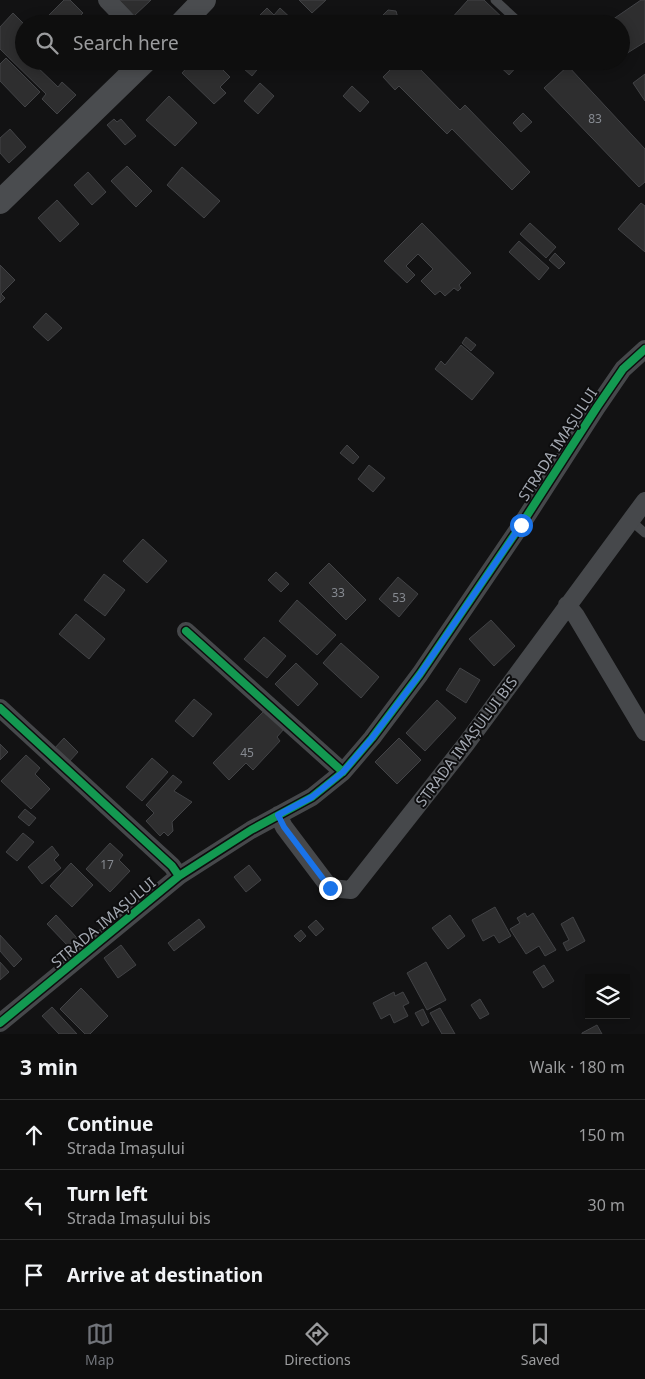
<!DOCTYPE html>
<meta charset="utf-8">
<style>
:root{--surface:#0e0e0e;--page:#171717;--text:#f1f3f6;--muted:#9b9c9e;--line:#2e2e2e;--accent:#71747a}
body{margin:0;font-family:"Noto Sans",sans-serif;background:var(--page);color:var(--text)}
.controls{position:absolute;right:15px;bottom:15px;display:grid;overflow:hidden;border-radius:0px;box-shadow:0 2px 12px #0003}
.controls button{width:45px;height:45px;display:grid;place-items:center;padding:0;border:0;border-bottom:1px solid var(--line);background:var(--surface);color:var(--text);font:25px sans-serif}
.stop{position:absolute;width:15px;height:15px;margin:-11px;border:4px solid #1a73e8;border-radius:50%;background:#fff}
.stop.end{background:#1a73e8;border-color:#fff;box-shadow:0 1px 5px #0008}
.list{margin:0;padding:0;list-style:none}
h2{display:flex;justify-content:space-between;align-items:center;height:65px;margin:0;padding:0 20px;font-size:21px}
h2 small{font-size:16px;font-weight:400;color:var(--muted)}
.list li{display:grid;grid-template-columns:32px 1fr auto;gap:15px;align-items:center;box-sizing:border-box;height:70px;padding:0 20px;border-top:1px solid var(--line)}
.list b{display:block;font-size:19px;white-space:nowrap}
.list p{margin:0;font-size:16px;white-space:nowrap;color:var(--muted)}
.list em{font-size:16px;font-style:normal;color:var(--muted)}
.icon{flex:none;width:28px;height:28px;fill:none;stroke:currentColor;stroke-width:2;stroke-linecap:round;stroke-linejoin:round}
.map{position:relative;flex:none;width:645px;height:1034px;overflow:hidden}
.search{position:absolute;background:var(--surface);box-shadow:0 2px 12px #0003;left:15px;right:15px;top:15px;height:55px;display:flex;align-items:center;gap:12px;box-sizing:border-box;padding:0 18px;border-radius:28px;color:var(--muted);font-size:19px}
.sheet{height:275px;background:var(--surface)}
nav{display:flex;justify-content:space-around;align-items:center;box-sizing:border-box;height:70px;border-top:1px solid var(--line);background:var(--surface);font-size:14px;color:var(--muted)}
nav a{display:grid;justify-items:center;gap:2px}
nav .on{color:var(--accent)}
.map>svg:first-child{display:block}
.building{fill:#2e2e2f;stroke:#424346}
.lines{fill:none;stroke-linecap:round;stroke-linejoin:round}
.lane{stroke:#46484b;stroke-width:9}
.street{stroke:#46484b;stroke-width:18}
.secondary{stroke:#4a4c4f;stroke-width:24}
.cycleway-casing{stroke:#0d0d0e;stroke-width:11}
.cycleway{stroke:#139951;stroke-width:8}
.route{stroke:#1a73e8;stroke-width:6}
.labels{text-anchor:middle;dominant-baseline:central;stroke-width:4;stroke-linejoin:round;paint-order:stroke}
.number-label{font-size:12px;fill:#868a91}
.street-label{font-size:15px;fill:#a4a9b2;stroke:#0d0d0e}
</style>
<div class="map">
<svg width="645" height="1034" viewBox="0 0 645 1034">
<rect width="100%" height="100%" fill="#121213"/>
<path class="building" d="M64,0h6l13,13 -11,11h-32z
M119,0h32l-17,16z
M299,0h27l-14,13z
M468,0h16l25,24h-55l-4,-4z
M641,0h4v42l-24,15v-33h-15z
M267,8l7,7 6,-7 17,16h-46z
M388,10l8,1 2,7 -5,6 -8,-1 -2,-8z
M13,13l11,11v37h10l-1,2 25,24 4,-5 14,13 -19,19 -15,-15 4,-5 -46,-45v-22z
M228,15l9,9h-17z
M6,58l34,34 -15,15 -25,-26v-17z
M72,61h18l-9,9z
M193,61h7l7,7 7,-7 16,16 -10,10 6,6 -12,11 -32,-31z
M235,61h20l5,5 -8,10z
M399,61h5l8,8 4,-4 44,45 5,-5 65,67 -18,18 -60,-61 -5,5 -48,-48 -4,4 -12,-13z
M494,61h28l-13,14z
M568,66l77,83v33l-6,5 -95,-99z
M645,74v27l-12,-18z
M260,83l14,13 -16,18 -14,-13z
M352,86l17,16 -9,10 -17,-16z
M169,96l28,27 -22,23 -29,-26z
M523,113l9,9 -11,10 -8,-9z
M114,119l3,3 4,-3 15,17 -11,9 -18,-20z
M10,129l16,18 -17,16 -9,-10v-15z
M127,166l25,25 -16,16 -25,-26z
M182,167l38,34 -16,17 -37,-33z
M88,172l18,20 -14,13 -18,-20z
M57,200l22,24 -19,18 -22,-24z
M641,203l4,3v46l-27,-23z
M422,223l49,50 -12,12 2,3 -3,3 -4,-3 -9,8 -5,-5 -5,4 -14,-14 12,-12 -15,-15 -12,12 9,9 -8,8 -23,-22z
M530,223l26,24 -10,11 -26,-24z
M519,241l30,27 -10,12 -30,-28z
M555,253l10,10 -6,6 -10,-9z
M0,265l15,15 -14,14 4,4 -5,5z
M46,313l16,15 -14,13 -15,-14z
M466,337l10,8 -5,6 -9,-8z
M461,345l33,28 -22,27 -37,-31 6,-8 4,4z
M347,445l12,12 -6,7 -13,-11z
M369,465l16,13 -12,14 -15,-13z
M143,539l24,22 -20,22 -24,-22z
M329,563l37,37 -20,20 -37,-37z
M276,572l13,12 -8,8 -13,-12z
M104,574l21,16 -20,26 -21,-16z
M398,577l20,17 -19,23 -20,-18z
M297,600l39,35 -19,20 -38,-34z
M76,614l29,25 -16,20 -30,-25z
M491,620l24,26 -21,20 -25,-27z
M264,637l22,19 -19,22 -23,-19z
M341,643l38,34 -18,21 -38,-35z
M296,663l22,21 -20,22 -23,-22z
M460,668l20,12 -14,23 -20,-13z
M194,699l18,15 -19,23 -18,-16z
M437,700l19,18 -31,33 -19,-18z
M265,710l19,19 -7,8 3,4 -27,29 -7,-7 -17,17 -16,-17z
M64,738l14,14 -10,11 -14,-14z
M399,738l22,22 -24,24 -22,-22z
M0,744l8,8 -8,8z
M26,755l14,13 -5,6 15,15 -19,20 -30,-28z
M152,758l16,14 -26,29 -16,-14z
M173,775l9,7 -8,9 18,11 -20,20 1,9 -5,5 -4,-4 -4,4 -14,-15 8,-8 -8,-8z
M25,809l11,9 -7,8 -11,-9z
M23,833l11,9 -17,19 -11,-9z
M110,843l13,12 -4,5 11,11 -20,21 -24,-23z
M52,846l7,9 -5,5 7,8 -19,16 -14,-17z
M71,863l22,22 -21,22 -22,-21z
M249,865l12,15 -15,12 -12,-15z
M495,907l16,29 -12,7 -5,-8 -11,6 -11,-21z
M525,913l2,4 6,-4 23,37 -11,6 -6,-10 -13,8 -16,-25 10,-6 -3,-5z
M56,915l21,23 -9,8 -21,-22z
M450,915l15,21 -17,13 -16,-21z
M573,917l12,24 -18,10 -4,-8 6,-3 -8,-16z
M199,919l6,8 -31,24 -6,-8z
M316,920l8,9 -8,7 -8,-9z
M301,930l5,6 -6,6 -6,-6z
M0,935l22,24 -8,8 -14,-16z
M121,945l15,20 -18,13 -14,-20z
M0,962l9,10 -9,8z
M426,962l20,38 -19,10 -20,-37z
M544,965l10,16 -11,7 -10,-16z
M81,988l27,28 -18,18h-5l-25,-25z
M394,992l1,4 8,-4 6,11 -6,3 5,10 -14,7 -4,-9 -9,5 -8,-16z
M480,999l9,15 -9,5 -9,-14z
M52,1007l25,27h-18l-17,-18z
M440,1008l15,26h-13l-12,-21z
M423,1009l6,13 -7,4 -7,-13z
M597,1025l5,9h-20v-1z"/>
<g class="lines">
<path class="lane" d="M495,0l26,24
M629,519l16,14"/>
<path class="street" d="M107,0l23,24
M567,605l9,11 69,116
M186,631l157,141
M0,708l172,158 7,10
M278,815l6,12 46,61 21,2 115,-146 179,-243
M0,1023l179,-147 72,-46 61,-33 31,-25 29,-34 48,-64 101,-149 76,-118 26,-38 22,-20"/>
<path class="secondary" d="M181,24l23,-24
M0,202l145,-141"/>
<defs>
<path id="cycleway" d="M186,631l157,141
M0,708l172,158 7,10
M0,1023l179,-147 72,-46 61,-33 31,-25 29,-34 48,-64 101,-149 76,-118 26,-38 22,-20"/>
</defs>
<use href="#cycleway" class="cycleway-casing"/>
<use href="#cycleway" class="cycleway"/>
</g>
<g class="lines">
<path class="route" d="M330,888l-46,-61 -6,-12 34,-18 31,-25 29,-34 48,-64 101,-149"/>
</g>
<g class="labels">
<g class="number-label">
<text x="595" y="118">83</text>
<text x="338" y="592">33</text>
<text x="399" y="597">53</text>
<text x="247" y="752">45</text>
<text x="107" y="864">17</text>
</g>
<g class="street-label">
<text transform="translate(557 444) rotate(-57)">STRADA IMAȘULUI</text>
<text transform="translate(466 741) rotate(-53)">STRADA IMAȘULUI BIS</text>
<text transform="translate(103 922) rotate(-40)">STRADA IMAȘULUI</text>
</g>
</g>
</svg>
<div class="controls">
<button><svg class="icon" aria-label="layers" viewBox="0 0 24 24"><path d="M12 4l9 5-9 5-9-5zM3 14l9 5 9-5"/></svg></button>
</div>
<div class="stop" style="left:521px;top:525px"></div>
<div class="stop end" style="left:330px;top:888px"></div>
<div class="search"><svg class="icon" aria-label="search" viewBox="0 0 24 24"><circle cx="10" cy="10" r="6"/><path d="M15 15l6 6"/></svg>Search here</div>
</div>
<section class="sheet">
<h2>3 min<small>Walk · 180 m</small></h2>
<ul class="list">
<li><svg class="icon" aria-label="ahead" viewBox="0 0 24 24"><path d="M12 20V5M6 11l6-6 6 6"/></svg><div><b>Continue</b><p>Strada Imașului</p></div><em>150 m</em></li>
<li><svg class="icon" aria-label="left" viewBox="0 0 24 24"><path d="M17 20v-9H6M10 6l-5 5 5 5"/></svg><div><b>Turn left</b><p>Strada Imașului bis</p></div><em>30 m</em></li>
<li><svg class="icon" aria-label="arrive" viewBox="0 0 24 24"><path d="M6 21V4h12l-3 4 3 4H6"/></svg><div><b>Arrive at destination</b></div></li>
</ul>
</section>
<nav>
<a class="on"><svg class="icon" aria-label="map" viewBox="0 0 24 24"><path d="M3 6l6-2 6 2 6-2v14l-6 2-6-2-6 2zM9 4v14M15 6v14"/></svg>Map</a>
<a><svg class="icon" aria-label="directions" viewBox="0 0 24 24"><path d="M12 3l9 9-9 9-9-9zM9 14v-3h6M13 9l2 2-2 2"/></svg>Directions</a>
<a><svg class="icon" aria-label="saved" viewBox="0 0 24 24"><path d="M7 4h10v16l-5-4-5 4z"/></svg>Saved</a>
</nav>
